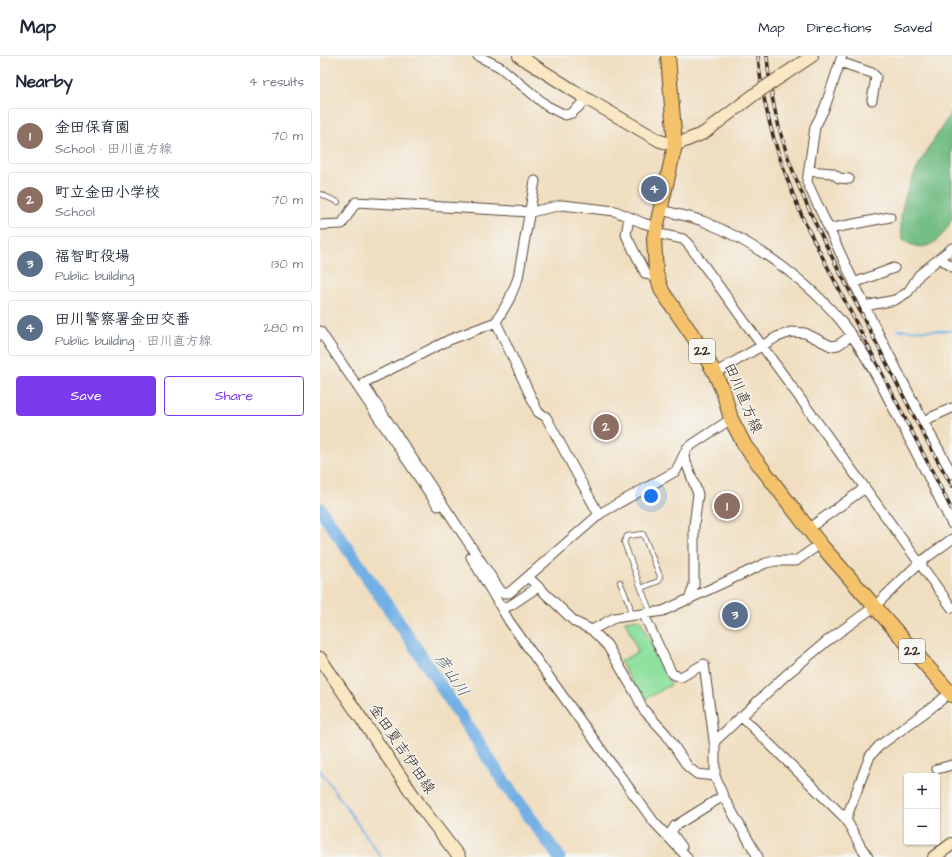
<!DOCTYPE html>
<meta charset="utf-8">
<style>
:root{--surface:#fff;--page:#f2f2f3;--text:#1f2937;--muted:#747a83;--line:#e0e1e3;--accent:#7c3aed}
body{margin:0;font-family:"Architects Daughter","Klee One",sans-serif;background:var(--page);color:var(--text)}
.controls{position:absolute;right:12px;bottom:12px;display:grid;overflow:hidden;border-radius:4px;box-shadow:0 1px 3px #0004}
.controls button{width:36px;height:36px;display:grid;place-items:center;padding:0;border:0;border-bottom:1px solid var(--line);background:var(--surface);color:var(--text);font:20px sans-serif}
.you{position:absolute;left:331px;top:440px;width:14px;height:14px;margin:-10px;border:3px solid #fff;border-radius:50%;background:#1a73e8;box-shadow:0 0 0 6px #1a73e833}
.badge{display:grid;place-items:center;width:26px;height:26px;border-radius:50%;background:var(--accent);color:#fff;font-size:13px;font-weight:700}
.pin{position:absolute;translate:-50% -50%;border:2px solid #fff;box-shadow:0 1px 4px #0006}
.list{margin:0;padding:0;list-style:none}
h2{display:flex;justify-content:space-between;align-items:center;height:52px;margin:0;padding:0 16px;font-size:17px}
h2 small{font-size:13px;font-weight:400;color:var(--muted)}
.list li{display:grid;grid-template-columns:26px 1fr auto;gap:12px;align-items:center;box-sizing:border-box;height:56px;margin:0 8px 8px;padding:0 8px;border:1px solid var(--line);border-radius:4px}
.list b{display:block;font-size:15px;white-space:nowrap}
.list p{margin:0;font-size:13px;white-space:nowrap;color:var(--muted)}
.list em{font-size:13px;font-style:normal;color:var(--muted)}
.actions{display:flex;gap:8px;padding:12px 16px}
.actions a{flex:1;padding:9px 0;border:1px solid var(--accent);border-radius:4px;text-align:center;font-size:14px;color:var(--accent)}
.actions .main{background:var(--accent);color:#fff}
.map{position:relative;flex:none;width:632px;height:801px;overflow:hidden}
header{display:flex;align-items:center;gap:24px;box-sizing:border-box;height:56px;padding:0 20px;background:var(--surface);border-bottom:1px solid var(--line)}
header strong{font-size:19px}
nav{display:flex;gap:22px;margin-inline-start:auto;font-size:14px}
main{display:flex}
aside{flex:1;background:var(--surface)}
.map>svg:first-child{display:block}
.green{fill:#90e09f;stroke:#66855e}
.forest{fill:#74be86;stroke:#587452}
.lines{fill:none;stroke-linecap:round;stroke-linejoin:round}
.stream{stroke:#71afe4;stroke-width:2}
.river{stroke:#71afe4;stroke-width:13}
.service-casing{stroke:#564536;stroke-width:6}
.minor-casing{stroke:#564536;stroke-width:11}
.secondary-casing{stroke:#564536;stroke-width:14}
.primary-casing{stroke:#564536;stroke-width:16}
.service{stroke:#fff;stroke-width:4.5}
.minor{stroke:#fff;stroke-width:9}
.secondary{stroke:#fae7c3;stroke-width:12}
.primary{stroke:#f3c26a;stroke-width:14}
.rail-casing{stroke:#3b2a1e;stroke-width:3.5}
.rail{stroke:#f6f6f2;stroke-width:2;stroke-dasharray:6;stroke-linecap:butt}
.secondary-bridge-casing{stroke:#564536;stroke-width:14;stroke-linecap:butt}
.secondary-bridge{stroke:#fae7c3;stroke-width:12}
.labels{text-anchor:middle;dominant-baseline:central;stroke-width:3;stroke-linejoin:round;paint-order:stroke}
.shield{fill:#f6f6f2;stroke:#73675e;stroke-width:1}
.shield-label{font-size:14px;font-weight:bold;fill:#3b2a1e}
.street-label{font-size:15px;fill:#3b2a1e;stroke:#f6f6f2}
.water-label{font-size:16px;font-style:italic;fill:#4e5963;stroke:#f6f6f2}
</style>
<header>
<strong>Map</strong>
<nav><a>Map</a><a>Directions</a><a>Saved</a></nav>
</header>
<main>
<aside>
<h2>Nearby<small>4 results</small></h2>
<ul class="list">
<li><span class="badge" style="background:#8d6e63">1</span><div><b>金田保育園</b><p>School · 田川直方線</p></div><em>70 m</em></li>
<li><span class="badge" style="background:#8d6e63">2</span><div><b>町立金田小学校</b><p>School</p></div><em>70 m</em></li>
<li><span class="badge" style="background:#5c6f8a">3</span><div><b>福智町役場</b><p>Public building</p></div><em>130 m</em></li>
<li><span class="badge" style="background:#5c6f8a">4</span><div><b>田川警察署金田交番</b><p>Public building · 田川直方線</p></div><em>280 m</em></li>
</ul>
<div class="actions"><a class="main">Save</a><a>Share</a></div>
</aside>
<div class="map">
<svg width="632" height="801" viewBox="0 0 632 801">
<rect width="100%" height="100%" fill="#f6f6f2"/>
<filter id="ink" filterUnits="userSpaceOnUse"><feTurbulence type="fractalNoise" baseFrequency=".025" numOctaves="2"/><feDisplacementMap in="SourceGraphic" scale="8" xChannelSelector="R" yChannelSelector="G"/><feConvolveMatrix kernelMatrix="1 2 1 2 8 2 1 2 1" color-interpolation-filters="sRGB"/></filter>
<filter id="wash" filterUnits="userSpaceOnUse"><feTurbulence type="fractalNoise" baseFrequency=".012" numOctaves="4" result="noise"/><feDisplacementMap in="SourceGraphic" scale="16" xChannelSelector="R" yChannelSelector="G"/><feGaussianBlur stdDeviation="0.9" result="paint"/><feColorMatrix in="noise" values="0 0 0 0 0 0 0 0 0 0 0 0 0 0 0 0 0 1.4 0 .05"/><feComposite in="paint" operator="in"/></filter>
<g filter="url(#wash)">
<rect width="100%" height="100%" fill="#f0dec0"/>
<path class="green" d="M320,563l31,66 -29,16 -22,-40 18,-9 -13,-31z"/>
<path class="forest" d="M632,55v108c-11,22 -26,37 -49,21 -12,-43 28,-94 49,-129z"/>
<g class="lines">
<path class="stream" d="M577,274l55,1
M0,714l61,87"/>
<path class="river" d="M0,453l84,121 100,152 55,75"/>
</g>
</g>
<g filter="url(#ink)">
<g class="lines">
<defs>
<path id="service" d="M0,138l18,8
M300,526l10,24v9
M321,532l18,-7 1,-5 -17,-42 -16,2 -3,6 17,46 10,25"/>
<path id="minor" d="M158,0l22,11 47,39 18,9 7,-2 15,-14
M522,0l-17,51 -10,20 -8,55 65,139 51,100 29,53
M520,6l32,11 4,4 -4,23
M489,115l23,2 7,5 10,1
M215,125l-17,97 -9,22 -13,22 -47,18 -84,42v5l137,206h7l92,-80 75,-42 11,-23 44,-29
M341,154c14,4 30,6 44,12 52,21 115,67 147,114 20,28 36,62 52,93 16,31 32,63 48,95
M309,161l-3,18 19,38 13,6
M0,169l22,-1 14,-22 175,10 31,-7 53,6 28,12 14,4
M508,173l62,-12
M335,177l28,6 6,6 263,363
M620,202l12,9
M534,227l40,-15
M545,250l30,-6 13,-8 11,-17 33,-27
M176,266l42,90 8,5 53,98
M0,275l118,175
M395,317l62,-36 14,-5 14,1 26,13 7,-1 14,-10
M603,365l29,-13
M364,401l14,37 -4,32v59l-5,15
M488,473l57,-41
M151,501l38,64 101,141 44,60 33,35
M208,521l47,45 17,8 15,15 30,51 6,13 23,25 22,33 9,7 18,2
M183,552l8,-3 27,-18
M324,559l28,59 9,3 23,-13 11,84v28l8,20 35,61
M272,574l22,-12 49,-7 103,-48 9,-2h21l24,-17
M421,660l105,103 15,28 7,10
M394,686l72,-67 41,-34 47,-34 45,-44 33,-24
M617,713l15,-4
M526,763l24,-63 9,-10 52,-38 19,-15
M362,791l-11,-15 4,-6 48,-30"/>
<path id="secondary" d="M199,0l68,43 73,42 15,4 29,-12 51,-39
M453,26l39,-26
M0,602l104,153 35,46
M614,801l18,-13"/>
<path id="primary" d="M348,0l7,89 -21,93 2,35 6,18 33,48 20,34 9,21 7,25 14,27 75,98 132,151"/>
</defs>
<use href="#service" class="service-casing"/>
<use href="#minor" class="minor-casing"/>
<use href="#secondary" class="secondary-casing"/>
<use href="#primary" class="primary-casing"/>
<use href="#service" class="service"/>
<use href="#minor" class="minor"/>
<use href="#secondary" class="secondary"/>
<use href="#primary" class="primary"/>
<defs>
<path id="rail" d="M438,0c5,58 23,111 46,165l148,289
M447,0c7,99 51,173 95,259 29,57 58,116 90,171"/>
</defs>
<use href="#rail" class="rail-casing"/>
<use href="#rail" class="rail"/>
<defs>
<path id="secondary-bridge" d="M435,38l18,-12"/>
</defs>
<use href="#secondary-bridge" class="secondary-bridge-casing"/>
<use href="#secondary-bridge" class="secondary-bridge"/>
</g>
</g>
<g class="labels">
<g class="shield">
<rect x="369" y="283" width="26" height="24" rx="3"/>
<rect x="579" y="583" width="26" height="24" rx="3"/>
</g>
<g class="shield-label">
<text x="382" y="295">22</text>
<text x="592" y="595">22</text>
</g>
<g class="street-label">
<text transform="translate(423 342) rotate(67)">田川直方線</text>
<text transform="translate(82 693) rotate(56)">金田夏吉伊田線</text>
</g>
<g class="water-label">
<text transform="translate(132 619) rotate(56)">彦山川</text>
</g>
</g>
</svg>
<div class="controls">
<button>+</button>
<button>−</button>
</div>
<div class="you"></div>
<div class="pin badge" style="left:407px;top:450px;background:#8d6e63">1</div>
<div class="pin badge" style="left:286px;top:371px;background:#8d6e63">2</div>
<div class="pin badge" style="left:415px;top:559px;background:#5c6f8a">3</div>
<div class="pin badge" style="left:334px;top:133px;background:#5c6f8a">4</div>
</div>
</main>
